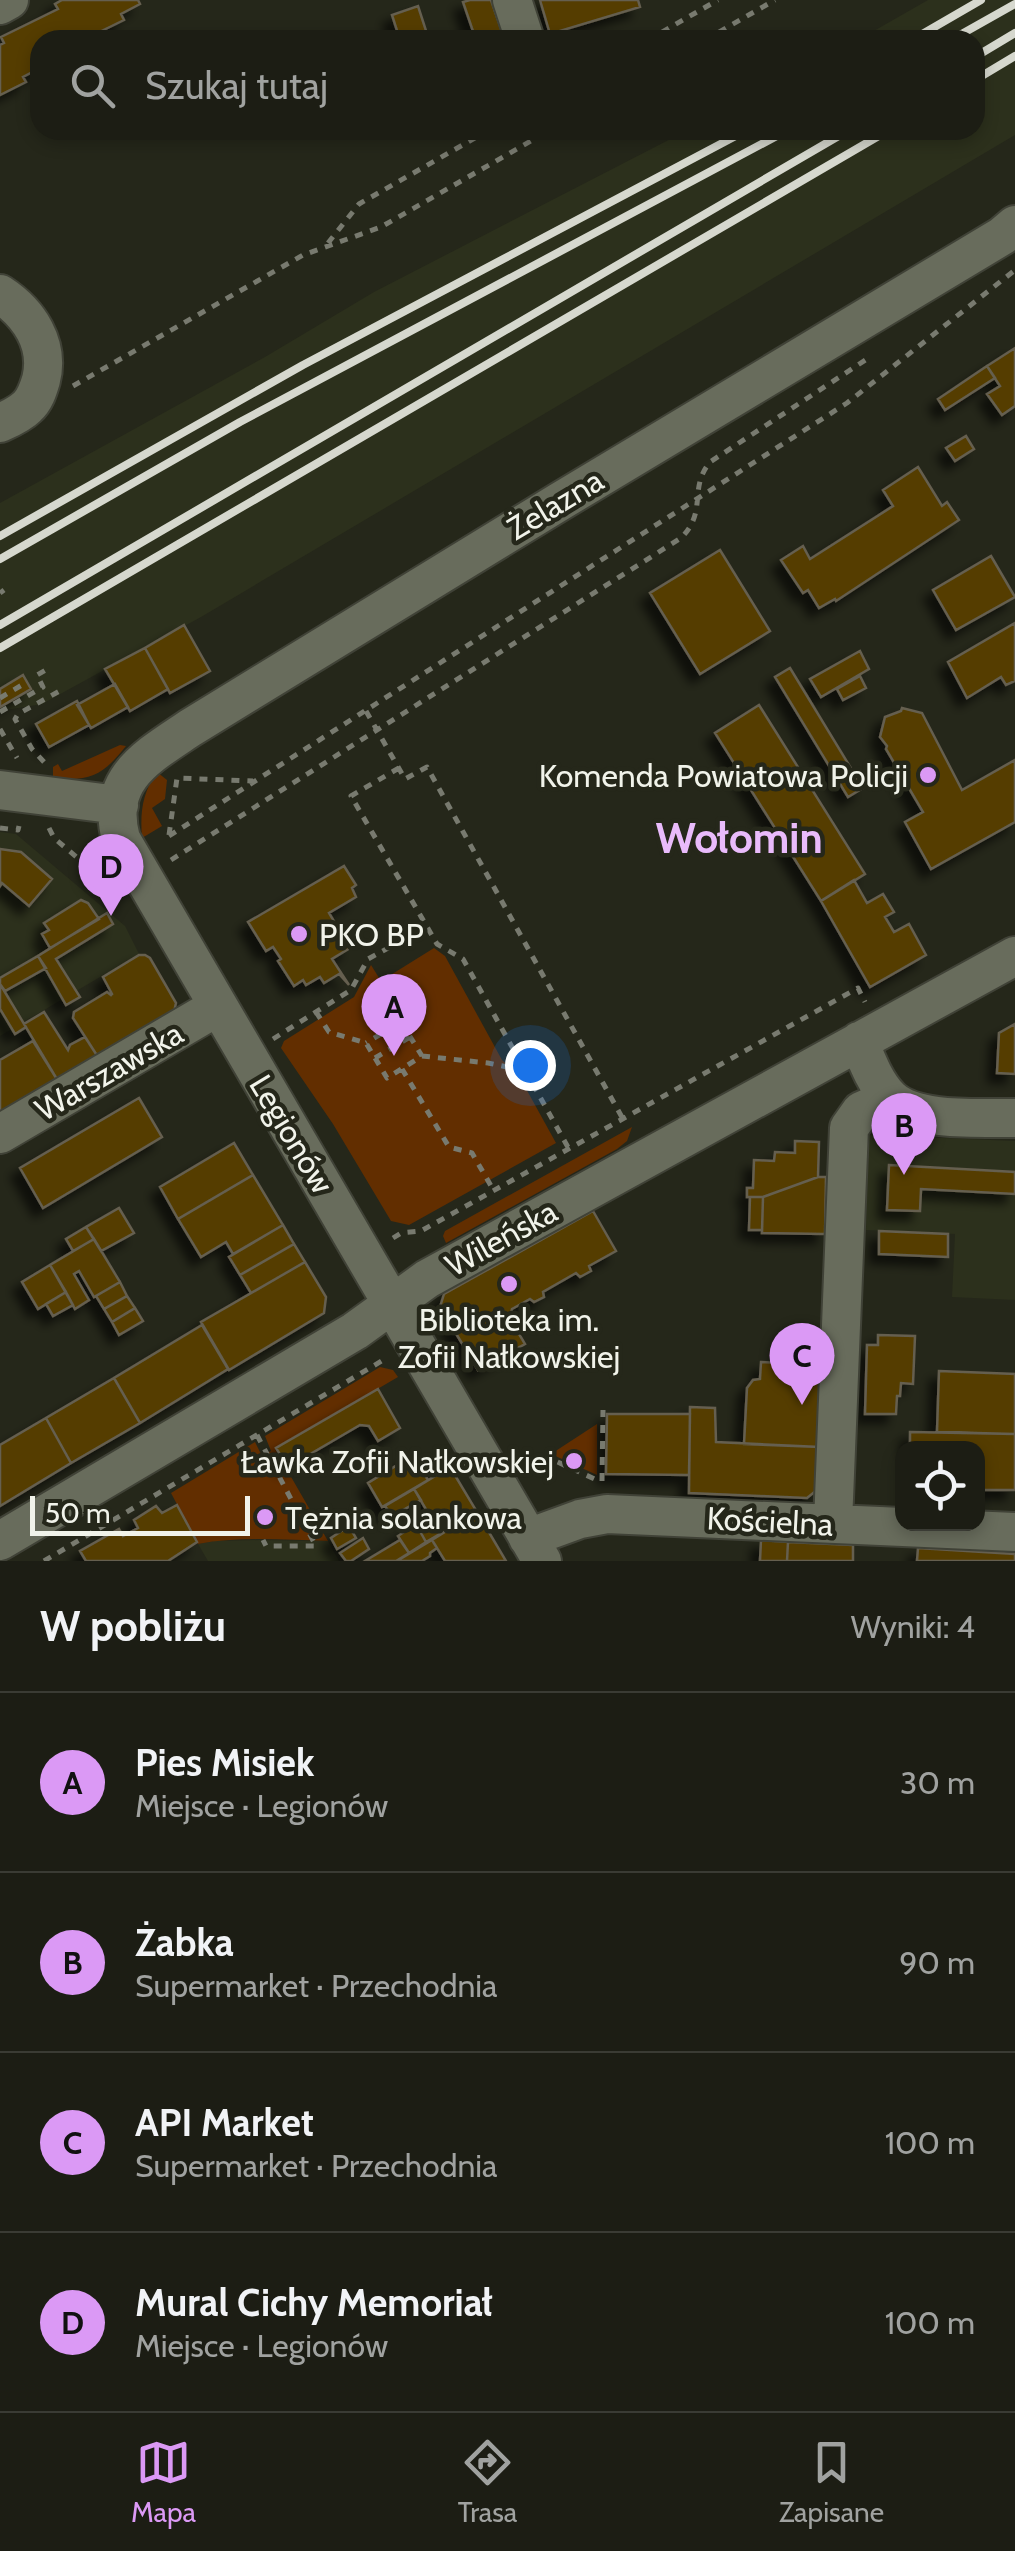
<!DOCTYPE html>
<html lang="pl">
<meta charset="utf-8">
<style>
:root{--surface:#1c1d14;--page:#292a22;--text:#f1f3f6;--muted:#a0a2a0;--line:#3a3b34;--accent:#db99f5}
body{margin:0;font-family:Cabin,sans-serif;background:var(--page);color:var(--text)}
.controls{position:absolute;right:30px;bottom:30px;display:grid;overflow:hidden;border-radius:20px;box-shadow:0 5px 15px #0003}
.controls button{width:90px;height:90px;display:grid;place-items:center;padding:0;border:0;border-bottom:2px solid var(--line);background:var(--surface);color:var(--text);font:50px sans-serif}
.scale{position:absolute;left:30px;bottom:25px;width:220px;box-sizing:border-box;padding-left:10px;border:5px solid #f1f3ea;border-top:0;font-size:28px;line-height:35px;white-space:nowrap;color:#f1f3ea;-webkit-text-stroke:8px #25271a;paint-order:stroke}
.you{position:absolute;left:530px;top:1065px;width:35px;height:35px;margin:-25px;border:8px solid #fff;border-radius:50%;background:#1a73e8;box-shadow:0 0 0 15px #1a73e833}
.badge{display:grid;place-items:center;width:65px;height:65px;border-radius:50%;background:var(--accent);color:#111;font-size:32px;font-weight:700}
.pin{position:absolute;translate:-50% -82px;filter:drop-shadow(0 2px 5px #0008)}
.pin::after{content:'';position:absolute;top:52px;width:35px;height:30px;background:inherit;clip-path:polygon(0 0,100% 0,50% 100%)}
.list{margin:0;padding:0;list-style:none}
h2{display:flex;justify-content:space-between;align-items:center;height:130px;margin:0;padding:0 40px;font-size:42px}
h2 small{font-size:32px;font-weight:400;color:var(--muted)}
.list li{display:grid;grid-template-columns:65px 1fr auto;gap:30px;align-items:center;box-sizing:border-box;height:180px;padding:0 40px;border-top:2px solid var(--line)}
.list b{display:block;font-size:38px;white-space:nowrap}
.list p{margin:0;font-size:32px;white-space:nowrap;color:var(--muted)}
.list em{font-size:32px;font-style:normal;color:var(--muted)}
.icon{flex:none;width:55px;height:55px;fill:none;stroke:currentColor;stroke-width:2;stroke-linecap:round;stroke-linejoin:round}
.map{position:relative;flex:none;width:1015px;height:1561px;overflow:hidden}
.search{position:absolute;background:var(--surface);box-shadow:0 5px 15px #0003;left:30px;right:30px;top:30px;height:110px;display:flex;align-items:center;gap:25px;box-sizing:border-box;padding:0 35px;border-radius:30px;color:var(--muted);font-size:38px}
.sheet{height:850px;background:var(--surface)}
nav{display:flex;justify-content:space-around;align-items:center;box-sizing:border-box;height:140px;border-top:2px solid var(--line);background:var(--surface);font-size:28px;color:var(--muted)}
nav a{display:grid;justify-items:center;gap:5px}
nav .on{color:var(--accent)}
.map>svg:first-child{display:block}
.built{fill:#2c301c}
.green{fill:#622e00}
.building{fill:#543e00;stroke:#655e4f;stroke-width:2.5;filter:url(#shadow)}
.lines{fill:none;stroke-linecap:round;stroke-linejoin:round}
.minor-casing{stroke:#404237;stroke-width:42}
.path{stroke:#787a6f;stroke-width:5;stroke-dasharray:8 8;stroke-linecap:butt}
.minor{stroke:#686c5c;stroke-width:38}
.rail{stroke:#d6d8ce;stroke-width:8}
.poi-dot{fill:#db99f5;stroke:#25271a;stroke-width:4}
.labels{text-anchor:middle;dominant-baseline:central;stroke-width:9;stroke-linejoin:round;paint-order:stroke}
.street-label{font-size:32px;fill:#f1f3ea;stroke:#25271a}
.poi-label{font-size:32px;fill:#f1f3ea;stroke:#25271a;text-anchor:end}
.district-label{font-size:42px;font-weight:bold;fill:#e9bbfb;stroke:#25271a}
</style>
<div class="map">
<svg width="1015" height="1561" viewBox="0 0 1015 1561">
<defs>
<filter id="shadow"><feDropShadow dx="-9" dy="9" stdDeviation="5" flood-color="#0009"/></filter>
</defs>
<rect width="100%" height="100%" fill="#25271a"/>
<path class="built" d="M928,0h87v135l-814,482 -159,87 -42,7v-208l265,-146 109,-65 314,-162h287v-90h-117z
M0,832l16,2 109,92 14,28 -139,82z
M869,1135l146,6v159l-63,-3 3,-63 -89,-4z
M260,1540l68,1 11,20h-131l-10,-17 15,-3z"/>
<path class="green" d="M120,745l6,1c-23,29 -35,36 -73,32v-11l5,-3 4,7z
M157,772l10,8 -2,19 -13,9 10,18 -20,12c-2,-25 0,-45 15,-66z
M434,948l11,8 57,104 17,16 37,67 -147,82 -18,-4 -58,-97 -52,-76 3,-7 70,-44 17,-32 10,16z
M632,1127l-5,14 -10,8 -171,94 -3,-7 2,-5z
M380,1367l13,3 5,7 -123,72 53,92c-43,-1 -88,-5 -130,3l-27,-51 84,-51 7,14 9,-5 -6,-15z
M597,1424v51l-46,-21z"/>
<path class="building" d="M62,0h76l2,4 -19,10 3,6 -41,20h-43v28l-17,9 3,5 -26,13v-50l4,-2 -3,-6 57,-28 -3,-5z
M470,0h21l14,40h-29l-13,-38z
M540,0h98l2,7 -90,27z
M418,6l11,34h-29l-8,-25z
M1015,348v58l-13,9 -15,-21 13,-8 -13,-20z
M987,366l8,12 -50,32 -7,-11z
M966,436l8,13 -19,12 -9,-13z
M918,467l24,39 5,-4 12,18 -123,81 -1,-2 -16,9 -11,-18 -5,3 -22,-33 22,-14 7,13 83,-53 -10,-16z
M720,550l50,81 -70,43 -50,-81z
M991,556l24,41 -59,33 -23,-40z
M1015,623v58l-9,4 -5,-8 -34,21 -19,-36z
M184,625l26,46 -40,22 -25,-45z
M145,648l23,41 -38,22 -25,-42z
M860,651l9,18 -48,28 -11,-18z
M790,668l73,120 -15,9 -73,-120z
M23,675l8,14 -31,18v-18z
M860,676l6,12 -23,12 -6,-11z
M115,684l13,23 -37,21 -14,-23z
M77,701l12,24 -40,22 -13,-23z
M759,705l106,169 -44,27 -106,-168z
M902,708l20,5 40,77 53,-30v62l-84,47 -26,-47 18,-10 -37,-63 1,-3 -7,-9 5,-20 16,-6z
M0,849l21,3 31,27 -23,27 -27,-23 -2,3z
M344,866l12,19 -4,3 4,9 -27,16 21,35 -18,11 17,26 -10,-11 -15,9 -4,-6 -14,8 -3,-5 -9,6 -16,-25 3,-2 -8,-12 -7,4 -18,-29z
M854,880l13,23 16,-9 11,18 -9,5 9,15 15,-8 17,31 -56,32 -49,-86z
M81,900l7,3 11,16 -49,29 -8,-14 7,-4 -5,-7z
M107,913l6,11 -57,35 24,38 -14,8 -28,-49z
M139,955h6l5,3 26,45 -2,9 -76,45 -25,-39 1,-6 33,-20 4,3 1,-1 -9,-17z
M38,956l8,12 -41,23 -5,-7v-6z
M0,984l26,43 -11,7 -15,-25z
M44,1012l24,38 2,-5 15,-8 13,20 -40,24 -34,-57z
M1015,1024v50l-18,-1 2,-40z
M33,1041l25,40 -58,34v-55z
M139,1098l23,39 -119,71 -23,-40z
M795,1141l24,1 -1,35 -55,20h-16v-9h6l1,-28 20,1 1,-9 20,1z
M234,1143l19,32 -75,44 -18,-32z
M889,1165l126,7v22l-94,-5 -1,22 -33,-1z
M253,1175l30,50 -50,29 -7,-12 -25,15 -23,-38z
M818,1177h8l-1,57 -63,-1 1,-36z
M750,1197h13l-1,33h-13z
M119,1208l15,25 -33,18 -15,-24z
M593,1211l23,40 -27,15 2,5 -11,6 -4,-4 -33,19 1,5 -10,5 -4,-3 -18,10 -3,12 3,1 13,22 -47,26 -38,-63 4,-13z
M283,1225l11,19 -54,31 -11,-18z
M86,1227l8,12 -21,12 -7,-12z
M879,1231l69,3v23l-69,-3z
M94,1239l26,43 -26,15 -15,-26 -5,3 15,26 -14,9 -25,-44z
M294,1244l11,18 -54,31 -11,-18z
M305,1262l21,35 -2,16 -95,57 -28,-48z
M50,1265l16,27 -28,17 -16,-27z
M120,1282l7,14 -23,13 -8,-13z
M66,1292l7,13 -20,11 -7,-12z
M127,1296l8,12 -23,14 -8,-13z
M135,1308l8,13 -24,14 -7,-13z
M202,1325l26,44 -88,54 -26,-45z
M878,1335l37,1 -2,48 -12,-1 -1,13h-3l-1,18h-31l2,-69h11z
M761,1362l60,3 -2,82 -75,-3 3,-56 6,-8 7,-1z
M939,1371l76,3v60l-78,-2z
M114,1378l26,45 -69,40 -25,-45z
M378,1389l22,39 -22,13 -9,-15 -9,-1 -72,42 -12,-19z
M690,1407l25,1 1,34 103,5 -2,43 -10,8 -118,-5z
M607,1414h83l-1,61 -83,-1z
M46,1418l25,45 -71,43v-61z
M910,1432l105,2v56h-37v-42h-68z
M412,1456l16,24 -46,27 -14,-24z
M450,1467l27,45 -51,30 -10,-18 13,-7 5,6 -20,-34z
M414,1489l7,11 -29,16 -7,-10z
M177,1505l20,37 -29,19h-82l-6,-10 39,-22 4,7 15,-8 -4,-8 22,-14 6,7z
M477,1512l29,49h-61l-13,-21z
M416,1524l10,18 -17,11 -11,-17z
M349,1526l7,12 -19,11 -6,-11z
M363,1538l6,11 -18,12h-5l-6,-8z
M400,1540l9,13 -13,8h-31z
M432,1540l5,8 -7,5v3l-8,5h-25z
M761,1540l27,2 -1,19h-27z
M788,1542l65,3v16h-66z
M918,1548l97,6v7h-98z"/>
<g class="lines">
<defs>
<path id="minor" d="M512,0l13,40
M0,5l9,-5
M0,294c29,19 50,50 41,86 -3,10 -6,20 -14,27 -7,7 -18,12 -27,16
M0,790l119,15
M859,1041c8,20 16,42 31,57 26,25 90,19 125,20
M0,1134l217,-127
M833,1523l16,-395 12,-17 29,-13
M528,1538l52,-19 27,-5 408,18
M0,1541l355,-210 72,-52 588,-323
M542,1561l-421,-722c-16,-60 26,-82 69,-111l369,-226 443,-266 13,-11"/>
</defs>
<use href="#minor" class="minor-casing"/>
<path class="path" d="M648,40l70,-40
M705,40l70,-40
M328,243l31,-39 130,-74
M73,386l230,-131 78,-28 169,-97
M0,593l4,-3
M0,698l27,-16
M366,711l39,68 22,-12 196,352
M0,712l43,-25 -6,-12 14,-8
M0,729l17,29
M44,762l-12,-13 -17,-30 3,-5 47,-26
M399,768l-48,28 86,148 26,15 106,190
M0,828l18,2 1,-4
M49,828l5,10 52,44
M169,835l8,-57 76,3
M169,836l678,-433 168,-133
M171,860l510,-322c27,-27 7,-49 29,-76l160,-105
M316,1012l13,20 37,11 21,35 35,-22 -21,-34 -35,21
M273,1039l78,-49 17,-31 44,-24
M422,1056l66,7 38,8
M375,1058l35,-21
M402,1069l47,78 23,6 22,38
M393,1238l8,-5 20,-2 437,-243 7,14
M257,1435l59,111h-50l-3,-6
M530,1472l21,-13 48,22
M602,1481l1,-71
M44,1561l341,-202"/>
<use href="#minor" class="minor"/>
<path class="rail" d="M912,40l69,-40
M951,40l64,-36
M975,57l40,-24
M975,80l40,-24
M0,536l303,-171 444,-235
M0,559l240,-137 548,-292
M0,625l849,-495
M0,648l889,-518"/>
</g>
<g class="poi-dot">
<circle cx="928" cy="775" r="10"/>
<circle cx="299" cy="934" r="10"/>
<circle cx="509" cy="1284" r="10"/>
<circle cx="574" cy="1461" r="10"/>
<circle cx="265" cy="1517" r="10"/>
</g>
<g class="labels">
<g class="street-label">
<text transform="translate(555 504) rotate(-31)">Żelazna</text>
<text transform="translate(109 1071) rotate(-30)">Warszawska</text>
<text transform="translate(292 1134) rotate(59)">Legionów</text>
<text transform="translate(501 1238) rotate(-29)">Wileńska</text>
<text transform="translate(770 1521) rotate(3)">Kościelna</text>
</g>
<g class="poi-label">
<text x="908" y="775">Komenda Powiatowa Policji</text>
<text x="319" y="934" text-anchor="start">PKO BP</text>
<text x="509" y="1319" text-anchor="middle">Biblioteka im.<tspan x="509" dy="37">Zofii Nałkowskiej</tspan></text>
<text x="554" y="1461">Ławka Zofii Nałkowskiej</text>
<text x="285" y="1517" text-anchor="start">Tężnia solankowa</text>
</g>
<g class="district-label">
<text x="739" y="838">Wołomin</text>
</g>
</g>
</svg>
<div class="controls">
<button><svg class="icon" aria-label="locate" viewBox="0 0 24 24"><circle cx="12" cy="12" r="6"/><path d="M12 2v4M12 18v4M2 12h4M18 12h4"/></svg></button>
</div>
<div class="scale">50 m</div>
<div class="you"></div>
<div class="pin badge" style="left:394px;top:1056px">A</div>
<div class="pin badge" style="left:904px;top:1175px">B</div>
<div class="pin badge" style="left:802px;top:1405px">C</div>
<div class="pin badge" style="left:111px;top:916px">D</div>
<div class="search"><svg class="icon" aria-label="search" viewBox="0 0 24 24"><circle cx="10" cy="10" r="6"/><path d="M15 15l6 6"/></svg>Szukaj tutaj</div>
</div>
<section class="sheet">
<h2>W pobliżu<small>Wyniki: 4</small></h2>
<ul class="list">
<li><span class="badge">A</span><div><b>Pies Misiek</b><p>Miejsce · Legionów</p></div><em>30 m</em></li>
<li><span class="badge">B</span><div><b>Żabka</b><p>Supermarket · Przechodnia</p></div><em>90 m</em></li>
<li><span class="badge">C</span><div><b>API Market</b><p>Supermarket · Przechodnia</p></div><em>100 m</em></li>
<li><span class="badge">D</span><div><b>Mural Cichy Memoriał</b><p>Miejsce · Legionów</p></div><em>100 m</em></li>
</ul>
</section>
<nav>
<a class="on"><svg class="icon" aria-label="map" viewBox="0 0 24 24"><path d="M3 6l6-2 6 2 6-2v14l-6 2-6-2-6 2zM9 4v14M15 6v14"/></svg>Mapa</a>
<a><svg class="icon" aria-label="directions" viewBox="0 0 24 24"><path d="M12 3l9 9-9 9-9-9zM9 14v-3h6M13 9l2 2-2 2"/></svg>Trasa</a>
<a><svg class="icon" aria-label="saved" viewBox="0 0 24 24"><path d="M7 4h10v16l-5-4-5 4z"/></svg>Zapisane</a>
</nav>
